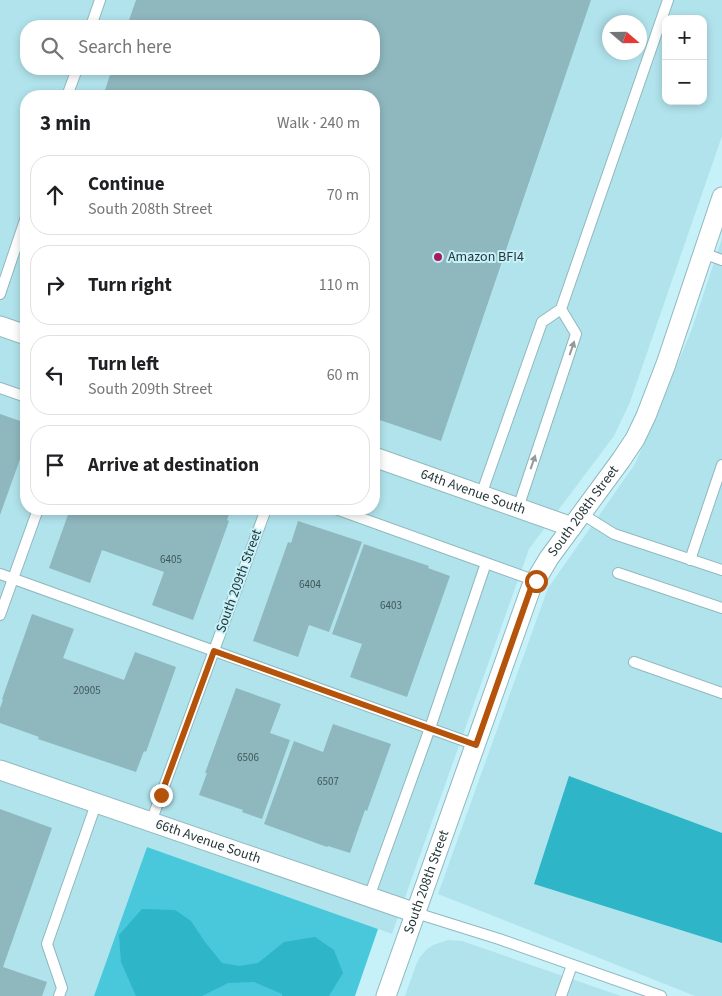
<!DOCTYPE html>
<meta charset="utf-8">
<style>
:root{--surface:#fff;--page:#f6f6f6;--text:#202124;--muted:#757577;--line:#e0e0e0}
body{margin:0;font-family:"Source Sans 3",sans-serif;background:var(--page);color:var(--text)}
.controls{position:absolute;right:15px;top:15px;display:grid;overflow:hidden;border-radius:10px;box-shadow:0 2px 8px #0003}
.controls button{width:45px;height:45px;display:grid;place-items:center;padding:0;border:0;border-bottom:1px solid var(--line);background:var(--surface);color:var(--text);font:25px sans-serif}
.compass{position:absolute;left:602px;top:15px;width:45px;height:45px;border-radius:50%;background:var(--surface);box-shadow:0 2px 8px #0003;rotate:110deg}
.stop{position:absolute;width:15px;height:15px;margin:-11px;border:4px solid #b45309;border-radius:50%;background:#fff}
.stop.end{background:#b45309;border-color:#fff;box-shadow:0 1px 5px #0008}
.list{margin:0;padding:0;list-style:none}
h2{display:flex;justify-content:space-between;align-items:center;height:65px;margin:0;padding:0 20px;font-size:21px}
h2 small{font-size:16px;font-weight:400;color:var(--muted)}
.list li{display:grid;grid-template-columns:32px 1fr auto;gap:15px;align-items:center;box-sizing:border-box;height:80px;margin:0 10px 10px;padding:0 10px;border:1px solid var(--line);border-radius:20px}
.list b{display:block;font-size:19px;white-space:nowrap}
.list p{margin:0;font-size:16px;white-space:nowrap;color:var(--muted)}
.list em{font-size:16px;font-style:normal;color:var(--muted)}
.icon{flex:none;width:28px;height:28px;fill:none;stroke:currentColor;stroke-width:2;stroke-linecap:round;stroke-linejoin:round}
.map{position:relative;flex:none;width:722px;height:996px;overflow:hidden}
.search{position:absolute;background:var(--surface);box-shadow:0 2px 8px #0003;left:20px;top:20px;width:360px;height:55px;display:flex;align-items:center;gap:12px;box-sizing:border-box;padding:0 18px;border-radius:20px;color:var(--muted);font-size:19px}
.panel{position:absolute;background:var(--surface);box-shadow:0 2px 8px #0003;left:20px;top:90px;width:360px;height:425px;border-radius:20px}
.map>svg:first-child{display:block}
.built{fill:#b1e3ec;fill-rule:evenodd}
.forest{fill:#48c8da}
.water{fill:#2eb5c7}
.building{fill:#8fb8be}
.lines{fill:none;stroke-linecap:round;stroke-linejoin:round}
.service-casing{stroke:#90b8bf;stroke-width:12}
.minor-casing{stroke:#90b8bf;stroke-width:21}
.service{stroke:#fff;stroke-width:10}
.minor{stroke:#fff;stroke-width:19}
.oneway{fill:#929b9c}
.route{stroke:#b45309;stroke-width:6}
.poi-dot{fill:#a71a5d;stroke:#c7f1f8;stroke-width:2}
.labels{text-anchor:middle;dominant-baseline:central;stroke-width:4;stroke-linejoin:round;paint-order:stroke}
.number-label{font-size:11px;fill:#40575b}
.poi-label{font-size:14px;fill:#26373a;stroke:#c7f1f8;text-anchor:start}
.street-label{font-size:14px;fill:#26373a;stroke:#c7f1f8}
</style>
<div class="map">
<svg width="722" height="996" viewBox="0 0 722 996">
<rect width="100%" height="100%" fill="#c7f1f8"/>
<path class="built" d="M0,0h722v136l-92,266 -16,34 -85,113 -137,385 -245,-87 -53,149h-94zM666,19h37v82h-37zM610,22h30v30h-30zM26,26h348v43h-348zM26,96h348v413h-348z
M722,238v758h-27l-257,-102 110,-306 87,-124 57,-135z
M448,940l14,1 159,55h-216l11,-31 4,-8 6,-7 7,-5z"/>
<path class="forest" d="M147,847l231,82 -23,67h-261z"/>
<path class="water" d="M569,776l153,57v110l-188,-59z
M142,909l33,1 16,11 14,21 17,21 17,3 19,-3 26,-21 31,-5 19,13 9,23 -14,23h-47v-2l-28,-12 -26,1 -26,13h-66l-15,-34 -2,-27z"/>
<path class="building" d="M136,0h455l-150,441 -67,-23v-322h-271l9,-27h262v-43h-247z
M0,414l26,9v17l-2,7v1l-24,67z
M70,509h161l-4,11 2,1 -36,99 -41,-15 12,-33 -62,-22 -12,33 -41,-15z
M298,521l64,21 -33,90 -20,-7 -11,32 -45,-16 35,-99 3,1z
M364,544l65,22 -1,2 22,8 -43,121 -57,-20 12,-33 -30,-10z
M32,614l42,15 -11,29 61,22 11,-28 41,15 -30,85 -2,-1 -8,21 -98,-33 1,-2 -39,-14v-15l3,-8 -1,-1z
M236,688l45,16 -11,29 20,7 -28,79 -20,-7 1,-2 -44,-15 8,-22h-2z
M333,724l58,20 -24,67 -2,-1 -15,43 -22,-7 -1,1 -63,-23 30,-83 29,11z
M0,809l52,19 -49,139 44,15 -5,14h-42z"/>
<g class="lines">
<defs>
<path id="service" d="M91,26l9,-26
M67,96l10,-27
M703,253l19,7
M0,294l26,-77
M561,309l107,-309
M0,388l26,9
M481,495l61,-173 19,-13 15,25 -58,174
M336,509l150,54 -56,165 -61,169
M582,514l32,20 108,36
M690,560l32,-95
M486,563l50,18
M618,573l104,35
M0,574l476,171
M0,615l38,-106
M634,662l88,31
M151,822l115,-313
M416,913l83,26 162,57
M59,996l3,-8 -15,-44 49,-140
M561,996l11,-31"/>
<g id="minor">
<path d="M0,326l26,9"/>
<path id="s1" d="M374,457l198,70"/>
<path id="s2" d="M0,770l416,143"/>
<path id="s3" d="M386,996l145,-408 18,-30 72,-98 14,-21 11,-23 20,-52 56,-167"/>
</g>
</defs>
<use href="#service" class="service-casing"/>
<use href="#minor" class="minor-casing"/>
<use href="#service" class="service"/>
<use href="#minor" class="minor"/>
</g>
<defs><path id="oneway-solid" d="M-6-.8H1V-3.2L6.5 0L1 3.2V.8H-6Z" transform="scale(1.25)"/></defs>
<g class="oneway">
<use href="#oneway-solid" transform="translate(572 348) rotate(-71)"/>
<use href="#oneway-solid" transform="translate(533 462) rotate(-71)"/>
</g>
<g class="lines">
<path class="route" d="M161,795l53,-144 262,94 55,-157 5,-7"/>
</g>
<circle class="poi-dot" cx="438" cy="257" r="5"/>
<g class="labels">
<g class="number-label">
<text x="171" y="559">6405</text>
<text x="310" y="584">6404</text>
<text x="391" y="605">6403</text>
<text x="87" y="690">20905</text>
<text x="248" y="757">6506</text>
<text x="328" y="781">6507</text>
</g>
<g class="poi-label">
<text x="448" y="257">Amazon BFI4</text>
</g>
<g class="street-label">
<text stroke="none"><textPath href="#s1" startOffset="105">64th Avenue South</textPath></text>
<text stroke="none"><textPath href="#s3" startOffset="526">South 208th Street</textPath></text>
<text transform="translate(239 581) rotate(-70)">South 209th Street</text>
<text stroke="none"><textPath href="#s2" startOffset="220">66th Avenue South</textPath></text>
<text stroke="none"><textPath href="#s3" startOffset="121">South 208th Street</textPath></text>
</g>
</g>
</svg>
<div class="controls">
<button>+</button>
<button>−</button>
</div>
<svg class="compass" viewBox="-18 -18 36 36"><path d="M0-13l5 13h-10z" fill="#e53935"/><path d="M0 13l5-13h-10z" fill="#757577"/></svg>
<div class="stop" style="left:536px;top:581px"></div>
<div class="stop end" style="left:161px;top:795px"></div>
<div class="search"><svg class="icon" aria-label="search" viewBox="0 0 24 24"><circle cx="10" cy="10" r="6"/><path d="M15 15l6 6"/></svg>Search here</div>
<section class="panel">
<h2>3 min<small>Walk · 240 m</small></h2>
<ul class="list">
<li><svg class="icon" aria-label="ahead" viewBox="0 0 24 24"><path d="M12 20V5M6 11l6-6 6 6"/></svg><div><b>Continue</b><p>South 208th Street</p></div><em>70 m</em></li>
<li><svg class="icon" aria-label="right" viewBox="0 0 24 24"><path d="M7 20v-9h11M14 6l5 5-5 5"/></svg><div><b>Turn right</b></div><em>110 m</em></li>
<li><svg class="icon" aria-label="left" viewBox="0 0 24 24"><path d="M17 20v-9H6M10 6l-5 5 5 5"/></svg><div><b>Turn left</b><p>South 209th Street</p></div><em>60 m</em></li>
<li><svg class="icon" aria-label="arrive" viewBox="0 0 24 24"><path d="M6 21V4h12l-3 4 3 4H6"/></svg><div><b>Arrive at destination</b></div></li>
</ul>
</section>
</div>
